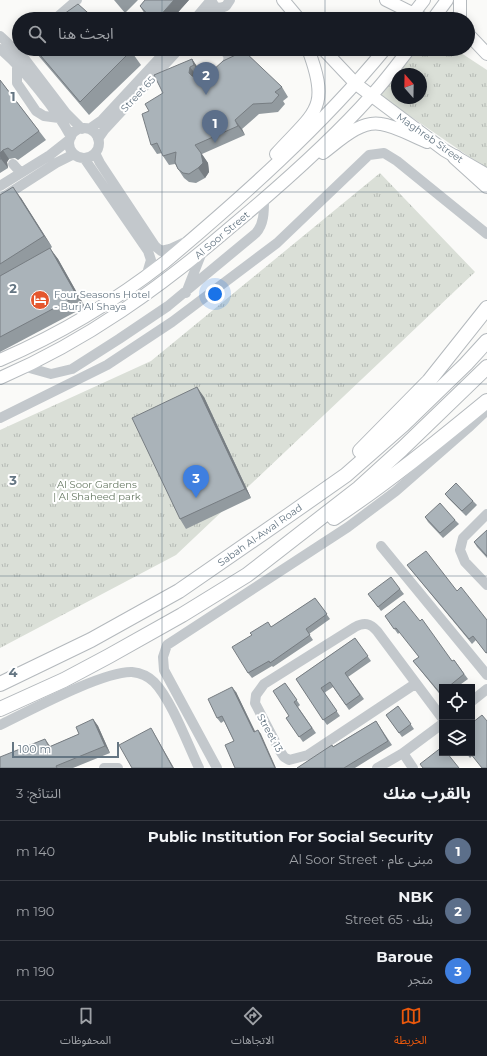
<!DOCTYPE html>
<html lang="ar">
<meta charset="utf-8">
<style>
:root{--surface:#171b24;--page:#20242c;--text:#f1f3f6;--muted:#9ea1a6;--line:#363941;--accent:#ea580c}
body{margin:0;font-family:Montserrat,"Noto Sans Arabic",sans-serif;background:var(--page);color:var(--text);direction:rtl}
.controls{position:absolute;right:12px;bottom:12px;display:grid;overflow:hidden;border-radius:0px;box-shadow:0 2px 10px #0003}
.controls button{width:36px;height:36px;display:grid;place-items:center;padding:0;border:0;border-bottom:1px solid var(--line);background:var(--surface);color:var(--text);font:20px sans-serif}
.compass{position:absolute;left:391px;top:68px;width:36px;height:36px;border-radius:50%;background:var(--surface);box-shadow:0 2px 10px #0003;rotate:340deg}
.scale{position:absolute;left:12px;bottom:10px;width:107px;box-sizing:border-box;padding-left:4px;border:2px solid #657683;border-top:0;font-size:11px;line-height:14px;white-space:nowrap;color:#657683;-webkit-text-stroke:3px #fff;paint-order:stroke}
.you{position:absolute;left:215px;top:294px;width:14px;height:14px;margin:-10px;border:3px solid #fff;border-radius:50%;background:#1a73e8;box-shadow:0 0 0 6px #1a73e833}
.badge{display:grid;place-items:center;width:26px;height:26px;border-radius:50%;background:var(--accent);color:#fff;font-size:13px;font-weight:700}
.pin{position:absolute;translate:-50% -33px;filter:drop-shadow(0 1px 2px #0008)}
.pin::after{content:'';position:absolute;top:21px;width:14px;height:12px;background:inherit;clip-path:polygon(0 0,100% 0,50% 100%)}
.list{margin:0;padding:0;list-style:none}
h2{display:flex;justify-content:space-between;align-items:center;height:52px;margin:0;padding:0 16px;font-size:17px}
h2 small{font-size:13px;font-weight:400;color:var(--muted)}
.list li{display:grid;grid-template-columns:26px 1fr auto;gap:12px;align-items:center;box-sizing:border-box;height:60px;padding:0 16px;border-top:1px solid var(--line)}
.list b{display:block;font-size:15px;white-space:nowrap}
.list p{margin:0;font-size:13px;white-space:nowrap;color:var(--muted)}
.list em{font-size:13px;font-style:normal;color:var(--muted)}
.icon{flex:none;width:22px;height:22px;fill:none;stroke:currentColor;stroke-width:2;stroke-linecap:round;stroke-linejoin:round}
.map{position:relative;flex:none;width:487px;height:768px;overflow:hidden;direction:ltr}
.search{position:absolute;background:var(--surface);box-shadow:0 2px 10px #0003;left:12px;right:12px;top:12px;height:44px;display:flex;align-items:center;gap:10px;box-sizing:border-box;padding:0 14px;border-radius:22px;color:var(--muted);font-size:15px}
.sheet{height:232px;background:var(--surface)}
nav{display:flex;justify-content:space-around;align-items:center;box-sizing:border-box;height:56px;border-top:1px solid var(--line);background:var(--surface);font-size:11px;color:var(--muted)}
nav a{display:grid;justify-items:center;gap:2px}
nav .on{color:var(--accent)}
.map>svg:first-child{display:block}
.park{fill:url(#park-tufts);fill-rule:evenodd}
.lines{fill:none;stroke-linecap:round;stroke-linejoin:round}
.major-casing{stroke:#b5babe;stroke-width:14}
.highway-casing{stroke:#b4b9bd;stroke-width:16}
.minor{stroke:#c3c8cc;stroke-width:10}
.major{stroke:#fff;stroke-width:12}
.highway{stroke:#fff;stroke-width:14}
.wall{fill:#929a9f}
.shaded-wall{fill:#777d82}
.building{fill:#aab3b9;stroke:#777d82}
.grid{fill:none;stroke:#657683;stroke-width:1;stroke-opacity:0.55}
.labels{text-anchor:middle;dominant-baseline:central;stroke-width:4;stroke-linejoin:round;paint-order:stroke}
.street-label{font-size:10px;fill:#657683;stroke:#fff}
.poi-label{font-size:10px;fill:#657683;stroke:#fff;text-anchor:start}
.park-label{font-size:10px;fill:#687a64;stroke:#fff}
.grid-label{font-size:13px;text-anchor:middle;font-weight:bold;fill:#657683;stroke:#fff;stroke-width:4;stroke-linejoin:round;paint-order:stroke}
</style>
<div class="map">
<svg width="487" height="768" viewBox="0 0 487 768">
<defs>
<pattern id="park-tufts" width="24" height="20" patternUnits="userSpaceOnUse"><rect width="24" height="20" fill="#dadfd7"/><path d="M3 7l-1-3M5 7V3M7 7l1-3M15 17l-1-3M17 17v-4M19 17l1-3" fill="none" stroke="#b4b9b4"/></pattern>
</defs>
<rect width="100%" height="100%" fill="#fafaf8"/>
<path class="park" d="M414,49h41l32,21v99l-109,-75zM397,74h24v24h-24z
M380,173l95,99 -299,283 -176,93v-218l151,-69z"/>
<g class="lines">
<defs>
<path id="major" d="M283,0l16,19
M386,0l38,19
M460,0v19
M410,18l14,-18
M433,19l14,-19
M468,34l19,20
M323,49l33,35 88,66 43,25
M323,153c16,-12 37,-33 58,-29 15,2 31,12 46,18
M276,154c39,-43 55,-45 32,-105
M0,360c58,-25 115,-59 165,-98 78,-66 155,-134 220,-213
M0,378c86,-37 161,-91 232,-152 48,-40 97,-83 139,-130 14,-15 26,-31 38,-47"/>
<path id="highway" d="M455,157l32,29
M360,451l69,-70 58,-73
M334,518c54,-36 103,-76 153,-117
M0,684l91,-44 88,-49 110,-76 57,-40 57,-50 63,-61 21,-23
M0,709l64,-29 45,-24 73,-41 65,-40 112,-87 43,-39 85,-82"/>
</defs>
<use href="#major" class="major-casing"/>
<use href="#highway" class="highway-casing"/>
<path class="minor" d="M211,0l4,7 6,1 5,-2 4,-6
M55,19l22,-19
M195,19l16,-19
M207,19l11,-11
M0,36l24,22 42,55 16,16
M0,49c23,19 57,61 71,88
M17,64v19l19,28 8,5 15,2
M222,69l5,-5 2,-7 -5,-8
M69 143a15 15 0 1 1 30 0a15 15 0 1 1-30 0Z
M89,129l13,-9 66,-71
M98,139l7,-10 74,-80
M95,153l5,10 55,83 6,5 9,-2 13,-6
M84,158l64,93 3,9 -5,17
M13,164l8,9
M0,186l50,-31 19,-15
M0,199l56,-36 18,-9
M186,293l16,-41
M26,367l25,7 21,-5 47,-30 49,-33 88,-73c8,-9 8,-21 8,-33
M0,418l107,-53 65,-43 105,-79 92,-88 15,-2 13,8 90,73
M487,514l-24,24 -3,12 5,12 22,23
M381,546l106,129
M415,684l-107,71 -19,5 -5,-3 -4,-6 -25,-48 1,-8 8,-11 91,-57c9,-5 15,-4 22,4l65,87
M472,701l15,-12
M0,725c29,-14 103,-54 132,-53 9,1 16,4 22,10 17,17 34,63 45,86
M403,753l10,15
M104,768h14
M217,768l-53,-98 -1,-13 4,-12 181,-118 48,-36 72,-63 19,-18
M377,768l26,-15 39,-29"/>
<use href="#major" class="major"/>
<use href="#highway" class="highway"/>
</g>
<path class="wall" d="M114,0h24l-13,13z
M145,0h44l-17,19h-22l-4,-3 -6,-10z
M33,49h95l3,2 10,14 -52,50 -52,-61z
M192,59l6,9 2,6 -3,3 85,10 6,10 -5,4 2,3 -7,8 -19,2 -17,15 3,6 -43,19 6,9 1,9 -4,6 -9,5 -7,-1 -5,-4 -6,-9 -3,-5 -6,1 -6,-9 -1,-3 -5,1 -6,-9 -2,-34 14,-18z
M0,80l46,60 -28,20 -3,-2 -6,1 -2,3 1,6 -8,5z
M0,195l21,3 31,49 -2,2 8,10 27,48 -85,45z
M204,397l47,101 -65,31 -6,-10z
M445,494l28,7 4,4 -11,11 -18,-18z
M425,517l30,3 4,4 -16,14 -15,-16z
M487,530v28l-10,-11 -3,-5z
M407,565l50,26 30,29v34l-11,-14 -4,4z
M400,589l4,5 -23,17 -13,-17z
M315,598l15,21 -21,15 4,6 -40,27 -1,-1 -20,12 -4,-5 23,-46z
M385,616l35,5 32,40 2,-1 14,19 -11,8h-15v10l-29,-36 6,-4 -19,-25 -2,2z
M355,638l16,23 -23,16 16,22 -15,11 -16,-23 -9,6 16,23 -13,9 -31,-46z
M285,683l15,22 -2,2 18,26 -13,9 -17,-24 3,-2z
M236,692l19,39 6,3 -27,7 -10,-20 -3,2 -4,-5z
M398,706l16,23 -12,8 -16,-22z
M93,719l5,7 12,27 -37,15h-73l79,-34z
M376,721l16,24 -37,23h-58z
M466,753h6v3l-2,2z"/>
<path class="shaded-wall" d="M174,0h15l-17,19h-15z
M192,59l6,9 2,6 -6,-9z
M190,67l7,9 -1,6 -7,-9z
M235,120l7,9 3,6 -7,-9z
M3,150l6,9 -2,3 1,6 -7,-9 -1,-6z
M201,153l7,10 1,9 -4,6 -7,-10z
M13,187l8,11 31,49 -8,-11z
M50,248l8,11 27,48 -8,-11z
M197,387l7,10 47,101 -6,-9z
M232,687l4,5 21,44 -3,-4z
M93,719l5,7 12,27 -5,-7z
M151,728l3,5 20,35h-1z
M258,730l3,4 15,34h-1z
M45,739l5,7 4,8 -5,-7z"/>
<path class="building" d="M145,0h29l-17,19h-5l-12,-13z
M78,4l17,15h-38z
M35,49h93l3,2 -51,51z
M244,51l38,36 -7,5 4,3 -7,8 -19,1 -18,16 3,6 -43,19 6,8 2,10 -5,5 -9,6 -6,-1 -5,-4 -3,-7 1,-10 -13,4 -6,-13 -6,2 -9,-31 7,-3 -4,-7 18,-11 -9,-18 38,-16 2,6 -4,2 -1,6 3,3 6,1 14,-6 11,-10z
M0,80l39,51 -27,20 -4,-3 -5,2 -3,3 1,6h-1z
M13,187l31,49 -44,28v-69z
M50,248l27,48 -77,41v-61z
M197,387l48,102 -65,30 -48,-101z
M456,483l17,18 -11,10 -17,-17z
M440,503l15,17 -15,13 -15,-16z
M487,530v26l-13,-14z
M426,551l31,40 4,-4 26,33v32l-1,1 -13,-17 -4,3 -62,-74z
M391,577l9,12 -22,18 -10,-13z
M315,598l12,16 -21,15 4,6 -40,28 -1,-2 -21,12 -16,-26 20,-12 -2,-2 18,-11 3,5z
M404,601l16,20 2,-2 30,42 2,-1 10,14 -16,13h-6v4l-2,2 -27,-32 6,-4 -23,-29 -2,1 -9,-13z
M355,638l13,18 -23,17 15,22 -14,10 -16,-23 -9,6 16,23 -14,9 -27,-41z
M285,683l12,17 -3,2 18,26 -13,9 -13,-19 3,-2 -16,-25z
M232,687l22,45 4,-2 17,38h-40l-10,-23 9,-4 -12,-25 -5,2 -9,-19z
M398,706l13,18 -12,9 -13,-18z
M482,715l5,6v47h-5l-12,-15h2v-30z
M93,719l12,27 -49,20 1,2h-57v-11l45,-18 4,8 30,-13 -3,-7z
M376,721l12,20 -44,27h-47l35,-23 1,2z
M151,728l22,40h-41l-13,-23z
M442,747v6h5l12,15h-36l-3,-4z"/>
<path class="grid" d="M162,0v19M325,0v19M162,49v719M325,49v719M0,192h487M0,384h487M0,576h487"/>
<defs>
<symbol id="hotel-disc" viewBox="-11 -11 22 22"><circle r="9.5" fill="#e4572e" stroke="#fff"/><path d="M-6-4.5h1.5V1H6V5H4.5V3h-9V5H-6ZM-4 0a1.8 1.8 0 1 1 3.6 0ZM.5 0V-2.5h3Q6-2.5 6 0Z" fill="#fff"/></symbol>
</defs>
<g fill-rule="evenodd">
<use href="#hotel-disc" x="29" y="289" width="22" height="22"/>
</g>
<g class="labels">
<g class="street-label">
<text transform="translate(138 94) rotate(-47)">Street 65</text>
<text transform="translate(430 138) rotate(35)">Maghreb Street</text>
<text transform="translate(222 235) rotate(-40)">Al Soor Street</text>
<text transform="translate(260 535) rotate(-35)">Sabah Al-Awal Road</text>
<text transform="translate(270 733) rotate(61)">Street 13</text>
</g>
<g class="poi-label">
<text x="54" y="294">Four Seasons Hotel<tspan x="54" dy="12">- Burj Al Shaya</tspan></text>
</g>
<g class="park-label">
<text x="97" y="484">Al Soor Gardens<tspan x="97" dy="12">| Al Shaheed park</tspan></text>
</g>
</g>
<g class="grid-label">
<text x="13" y="101">1</text>
<text x="13" y="293">2</text>
<text x="13" y="485">3</text>
<text x="13" y="677">4</text>
</g>
</svg>
<div class="controls">
<button><svg class="icon" aria-label="locate" viewBox="0 0 24 24"><circle cx="12" cy="12" r="6"/><path d="M12 2v4M12 18v4M2 12h4M18 12h4"/></svg></button>
<button><svg class="icon" aria-label="layers" viewBox="0 0 24 24"><path d="M12 4l9 5-9 5-9-5zM3 14l9 5 9-5"/></svg></button>
</div>
<svg class="compass" viewBox="-18 -18 36 36"><path d="M0-13l5 13h-10z" fill="#e53935"/><path d="M0 13l5-13h-10z" fill="#9ea1a6"/></svg>
<div class="scale">100 m</div>
<div class="you"></div>
<div class="pin badge" style="left:215px;top:143px;background:#5c6f8a">1</div>
<div class="pin badge" style="left:206px;top:95px;background:#5c6f8a">2</div>
<div class="pin badge" style="left:196px;top:498px;background:#3f7fe0">3</div>
<div class="search"><svg class="icon" aria-label="search" viewBox="0 0 24 24"><circle cx="10" cy="10" r="6"/><path d="M15 15l6 6"/></svg>ابحث هنا</div>
</div>
<section class="sheet">
<h2>بالقرب منك<small>النتائج: 3</small></h2>
<ul class="list">
<li><span class="badge" style="background:#5c6f8a">1</span><div><b>Public Institution For Social Security</b><p>مبنى عام · Al Soor Street</p></div><em>140 m</em></li>
<li><span class="badge" style="background:#5c6f8a">2</span><div><b>NBK</b><p>بنك · Street 65</p></div><em>190 m</em></li>
<li><span class="badge" style="background:#3f7fe0">3</span><div><b>Baroue</b><p>متجر</p></div><em>190 m</em></li>
</ul>
</section>
<nav>
<a class="on"><svg class="icon" aria-label="map" viewBox="0 0 24 24"><path d="M3 6l6-2 6 2 6-2v14l-6 2-6-2-6 2zM9 4v14M15 6v14"/></svg>الخريطة</a>
<a><svg class="icon" aria-label="directions" viewBox="0 0 24 24"><path d="M12 3l9 9-9 9-9-9zM9 14v-3h6M13 9l2 2-2 2"/></svg>الاتجاهات</a>
<a><svg class="icon" aria-label="saved" viewBox="0 0 24 24"><path d="M7 4h10v16l-5-4-5 4z"/></svg>المحفوظات</a>
</nav>
